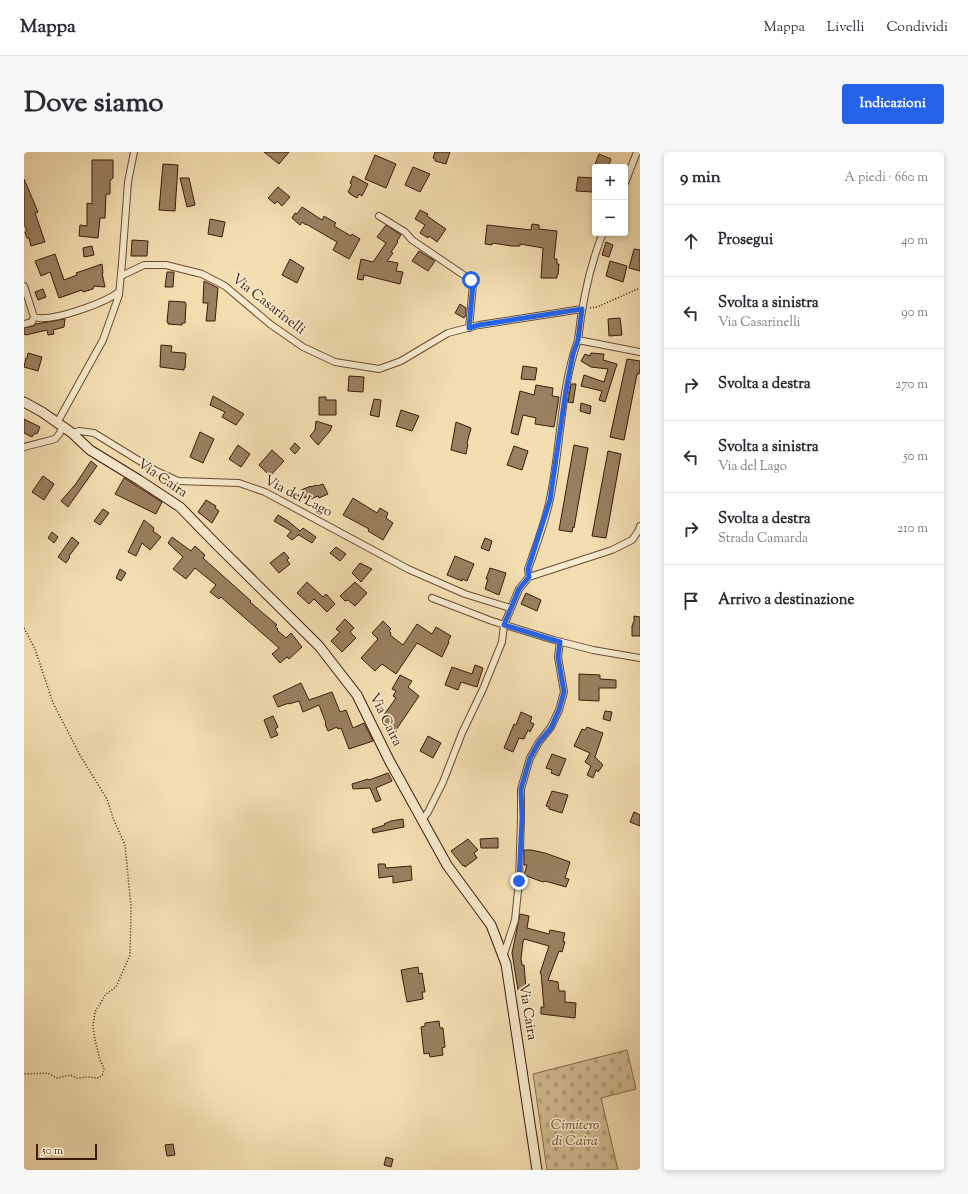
<!DOCTYPE html>
<html lang="it">
<meta charset="utf-8">
<style>
:root{--surface:#fff;--page:#f7f7f7;--text:#2b2b33;--muted:#7c7c81;--line:#e1e1e2;--accent:#2563eb}
body{margin:0;font-family:"Sorts Mill Goudy",serif;background:var(--page);color:var(--text)}
.controls{position:absolute;right:12px;top:12px;display:grid;overflow:hidden;border-radius:4px;box-shadow:0 2px 6px #0003}
.controls button{width:36px;height:36px;display:grid;place-items:center;padding:0;border:0;border-bottom:1px solid var(--line);background:var(--surface);color:var(--text);font:20px sans-serif}
.scale{position:absolute;left:12px;bottom:10px;width:61px;box-sizing:border-box;padding-left:4px;border:2px solid #391b08;border-top:0;font-size:11px;line-height:14px;white-space:nowrap;color:#391b08;-webkit-text-stroke:3px #f7eacd;paint-order:stroke}
.stop{position:absolute;width:12px;height:12px;margin:-9px;border:3px solid #2563eb;border-radius:50%;background:#fff}
.stop.end{background:#2563eb;border-color:#fff;box-shadow:0 1px 4px #0008}
.list{margin:0;padding:0;list-style:none}
h2{display:flex;justify-content:space-between;align-items:center;height:52px;margin:0;padding:0 16px;font-size:17px}
h2 small{font-size:13px;font-weight:400;color:var(--muted)}
.list li{display:grid;grid-template-columns:26px 1fr auto;gap:12px;align-items:center;box-sizing:border-box;height:72px;padding:0 16px;border-top:1px solid var(--line)}
.list b{display:block;font-size:15px;white-space:nowrap}
.list p{margin:0;font-size:13px;white-space:nowrap;color:var(--muted)}
.list em{font-size:13px;font-style:normal;color:var(--muted)}
.icon{flex:none;width:22px;height:22px;fill:none;stroke:currentColor;stroke-width:2;stroke-linecap:round;stroke-linejoin:round}
.map{position:relative;flex:none;width:616px;height:1018px;overflow:hidden;border-radius:4px}
header{display:flex;align-items:center;gap:24px;box-sizing:border-box;height:56px;padding:0 20px;background:var(--surface);border-bottom:1px solid var(--line)}
header strong{font-size:19px}
nav{display:flex;gap:22px;margin-inline-start:auto;font-size:14px}
.intro{display:flex;align-items:center;justify-content:space-between;box-sizing:border-box;height:96px;padding:0 24px}
h1{margin:0;font-size:28px}
.button{padding:10px 18px;border-radius:4px;background:var(--accent);color:#fff;font-size:14px;font-weight:700}
main{display:flex;gap:24px;padding:0 24px}
aside{flex:1;background:var(--surface);border-radius:4px;box-shadow:0 2px 6px #0003}
.map>svg:first-child{display:block}
.cemetery{fill:url(#cemetery-stones);stroke:#866c4e}
.building{fill:#9a8060;stroke:#391b08}
.lines{fill:none;stroke-linecap:round;stroke-linejoin:round}
.street-casing{stroke:#684c32;stroke-width:8}
.secondary-casing{stroke:#391b08;stroke-width:11}
.path{stroke:#391b08;stroke-width:1.5;stroke-dasharray:1 2;stroke-linecap:butt}
.street{stroke:#f7eacd;stroke-width:6}
.secondary{stroke:#f7eacd;stroke-width:9}
.route{stroke:#2563eb;stroke-width:5}
.labels{text-anchor:middle;dominant-baseline:central;stroke-width:3.5;stroke-linejoin:round;paint-order:stroke}
.street-label{font-size:14px;fill:#391b08;stroke:#f7eacd}
.park-label{font-size:14px;font-style:italic;fill:#674c32;stroke:#f7eacd}
</style>
<header>
<strong>Mappa</strong>
<nav><a>Mappa</a><a>Livelli</a><a>Condividi</a></nav>
</header>
<div class="intro"><h1>Dove siamo</h1><a class="button">Indicazioni</a></div>
<main>
<div class="map">
<svg width="616" height="1018" viewBox="0 0 616 1018">
<defs>
<pattern id="cemetery-stones" width="16" height="16" patternUnits="userSpaceOnUse"><rect width="16" height="16" fill="#d3bd95"/><path d="M2 7V4a2 2 0 0 1 4 0v3zM10 15v-3a2 2 0 0 1 4 0v3z" fill="#b6a27f"/></pattern>
</defs>
<rect width="100%" height="100%" fill="#f3deb2"/>
<filter id="stains"><feTurbulence type="fractalNoise" baseFrequency=".005" numOctaves="4"/><feColorMatrix values="0 0 0 0 .2 0 0 0 0 .09 0 0 0 0 .02 0 0 0 .5 -.17"/></filter>
<radialGradient id="worn" r=".72"><stop offset=".6" stop-color="#630" stop-opacity="0"/><stop offset="1" stop-color="#630" stop-opacity=".3"/></radialGradient>
<path class="cemetery" d="M603,898l9,39 -35,9 17,72h-71l-14,-96z"/>
<path class="building" d="M240,0h25l-10,12z
M411,0h15l-4,12 -11,-3v-2l-2,-1z
M575,2l12,5 -3,8h-14z
M351,3l21,9 -10,24 -21,-9z
M68,8h21v18l-3,3v13h-4l-1,24h-5l-2,20 -19,-2 1,-11 7,1v-23l5,1z
M139,12l15,1 -3,46 -16,-1z
M389,15l17,7 -10,18 -15,-7z
M329,24l15,8 -6,12 -3,-2 -2,4 -7,-4v-1l-2,-1 4,-8 -2,-1z
M554,25l15,1v14l-17,-1z
M156,26h9l6,27 -8,2z
M0,27l14,33 -3,1 10,29 -14,4 -2,-8h-2l-2,-6 2,-1 -3,-7z
M254,35l12,10 -8,9 -5,-5 -2,3 -7,-6z
M278,55l20,13 2,-4 12,7 -2,3 17,10 1,-2 8,5 -11,20 -16,-9 4,-8 -31,-18v1l-4,-3 -2,3 -8,-7 3,-5 2,1z
M396,58l8,4 -1,2 19,13 -9,13 -8,-6 -1,2 -8,-5 5,-8 -10,-6z
M186,67l15,3 -3,15 -14,-3z
M508,72l7,1v4l18,2 -3,28h3v5h2l-1,11h-1v3h-16l2,-30 -23,-4v2h-8l-20,-3v2l-7,-1 2,-19 44,5z
M362,73l15,10 -4,6 1,1 -7,10 2,1 -6,8 11,2 -2,8 7,1 -3,12 -36,-9 -1,5 -6,-1 4,-20 12,3 13,-19 -9,-6z
M108,88l16,1 -1,15h-16z
M582,90l7,3 -4,12 -7,-2z
M68,94l2,9 -10,2 -1,-9z
M610,97l6,1v21l-11,-3z
M395,99l16,10 -7,10 -16,-10z
M31,102l9,26 13,-5 -1,-2 26,-9 1,9h-1l3,14 -11,-1 -1,3 -10,3 -1,-2 -23,8 -9,-26 -9,4 -6,-15z
M266,107l14,9 -7,15 -15,-8z
M586,109l17,5 -4,16 -17,-6z
M143,120h7l-1,15h-8z
M180,129l14,7 -3,33h-9l2,-18h-5z
M19,137l3,8 -8,3 -3,-8z
M145,149l16,1 1,2 -1,19h-3v2l-14,-1v-2h-1z
M436,152l6,4v7l-2,3 -9,-5z
M596,166l2,17 -13,1 -1,-17z
M41,167l-1,8 -11,3 1,4 -6,1 -1,-5 -21,5 -2,-1v-6l9,-2 3,-2z
M137,193l11,1 -1,6 14,1 1,2 -1,13h-1v2l-24,-3z
M4,201l14,4 -4,14 -14,-4 2,-9h1z
M567,201l13,1 -1,6 14,4 -12,38 -6,-2 3,-9 -21,-5 3,-11 20,7 4,-13 -17,-2 -10,-6 4,-7 5,2z
M603,207l13,2v8l-1,5h-2l-13,66 -14,-3z
M499,214l14,2 -2,12 -14,-1z
M325,224l15,1 -1,15 -15,-1z
M547,232h5l-3,19 -5,-1z
M512,233l17,3 -1,8 7,1 -5,30 -19,-3 1,-6 -13,-3 -5,20 -7,-2 9,-42 14,4z
M189,244l31,18 -8,11 -14,-8 3,-5 -15,-7z
M295,245h7v3h10v15h-17z
M350,247l7,1 -2,17 -9,-2z
M557,251l10,3 -1,8 -10,-3z
M377,258l18,6 -7,15 -16,-5z
M0,267l16,8 -3,7 -2,-1 -3,4 -8,-4z
M292,269l16,5 -2,5 -12,14 -8,-9 5,-6z
M432,270l15,6 -4,15 1,1 -2,10 -15,-4z
M176,280l14,7 -11,24 -13,-6z
M271,291l5,5 -5,6 -5,-5z
M214,293l12,9 -9,13 -12,-8z
M550,293l14,3 -14,80 -1,-1 -1,5 -13,-2z
M490,294l14,5 -6,19 -15,-5z
M248,298l12,11 -14,15 -11,-11z
M584,299l13,3 -15,84 -14,-2z
M67,309l6,5 -29,41 -7,-6 14,-16z
M19,324l11,8 -10,16 -12,-8z
M100,326l38,24 -6,12 -41,-20z
M299,332l5,10 -9,4 -1,-2 -10,4 -1,-3 -3,1 -3,-8 10,-4v1l5,-2 1,1z
M329,346l24,15 3,-5 8,5 -2,5 7,5 -10,17 -15,-9 1,-2 -26,-14z
M182,348l10,6 -1,2 4,3 -7,12 -14,-11z
M79,357l6,4 -9,12 -6,-4z
M254,363l10,6 12,10 3,-3 13,9 -4,6 -13,-8h-1l-6,5 -5,-4 4,-5 -17,-10z
M120,368l10,8 -1,3 8,6 -11,13 -8,-7 -6,13 -8,-4z
M28,380l6,5 -4,6 -6,-5z
M48,385l7,6 -10,13 1,1 -4,6 -8,-6z
M148,385l19,14 4,-5 10,9 -2,3 48,43 -1,1 27,23 -2,1 3,3 -1,1 9,8 5,-5 11,14 -13,12 -2,-2 -7,6 -8,-9 7,-6 -58,-51 -2,2 -9,-7 6,-7 -21,-17 -9,11 -13,-10 10,-12 -15,-14z
M461,386l7,3 -3,10 -8,-3z
M312,395l10,7 -6,7 -10,-8z
M260,400l5,6 -2,2 3,4 -11,9 -9,-10z
M431,404l19,8 -7,17 -5,-2v2l-15,-6z
M336,411l12,6 -11,13 -9,-9z
M466,416l16,5 -7,22 -14,-6 3,-10h-2z
M96,417l6,4 -5,8 -5,-3z
M283,430l16,15 3,-3 9,10 -8,8 -13,-13 -5,5 -12,-11z
M331,430l12,11 -12,13 -7,-6 -3,1 -5,-5z
M502,441l15,7 -4,11 -16,-7z
M610,464l6,1v19h-8v-10l2,-5z
M321,467l9,9 -4,4 6,6 -14,14 -11,-11 9,-9 -4,-3z
M359,469l8,8 -2,2 2,2 -1,2 13,10 14,-21 15,10 4,-7 15,9 -3,5 1,1 -7,15 -25,-14 -21,31 -14,-10 -7,7 -14,-13 17,-19 -6,-6z
M451,513l8,3 -6,19 -16,-5 -3,8 -13,-5 7,-18 20,7z
M555,522l21,1v4l16,1v8h-17v13l-20,-1z
M376,523l12,6 -4,6 11,9 -23,34 -15,-11 15,-21 -3,-2 3,-5 -4,-2z
M277,531l8,17 23,-8 8,20 6,-2 7,18 11,-5 9,18 -24,8 -8,-21 -3,1 -1,-2 -9,4 -3,-7 1,-1 -7,-18 -16,7 -4,-11 -10,3v-1l-11,4 -5,-11z
M581,559l7,1 -2,9 -7,-2z
M497,560l11,5 -2,5 4,2 -4,8 -2,-2 -4,9 -5,-1 -6,14 -9,-4 10,-24 2,1z
M249,564l5,11 -3,2 3,6 -7,3 -7,-18z
M563,575l16,6 -8,24 8,8 -5,7 -2,-2 -3,8 -6,-3 4,-9 -6,-4 5,-9 -16,-7 8,-17 3,1z
M404,584l13,7 -8,15 -13,-7z
M528,602l14,5 -7,17 -8,-3 1,-3 -6,-2z
M364,621l4,8 -16,7 5,12 -5,2 -6,-14 -17,1 -1,-5 16,-5 1,1z
M528,639l16,4 -6,18 -13,-4v-2l-3,-1z
M610,660l6,3v11l-10,-4z
M379,667l1,8 -31,6 -1,-4 13,-4 -1,-1 7,-3z
M474,686v10h-17l-1,-9z
M444,687l10,11 -4,3 3,5 -12,9 -1,-2 -1,1 -12,-15z
M500,698h7l14,3 25,9 -5,16 4,1 -3,8 -21,-6 -1,1 -4,-1 -16,-6 3,-10h-3z
M354,712h7l1,4 25,-2 1,14 -19,3v-7l-14,2z
M496,762l9,2 -2,12 22,6 1,-4 15,3 -2,8 2,1 -3,10 -3,-1 -11,29 10,2 1,9h6v11l11,1 -1,15 -34,-4v-7h3l-3,-34h-1l9,-27 -25,-7 -1,3 -2,17 1,6h2l2,23 -8,2 -6,-37z
M394,815l1,7 3,-1 3,19h-3l1,7 -16,3 -6,-32z
M415,869l1,7h3l2,19 -3,1 1,7 -13,2 -1,-4 -5,1 -3,-27 4,-1v-3z
M149,992l2,11 -8,1 -2,-11z
M362,1005l7,2 -2,8 -7,-2z"/>
<g class="lines">
<defs>
<path id="street" d="M601,31l12,-31
M355,64l26,16 7,8 59,40 2,4 -4,44
M579,81c-14,34 -21,71 -25,107l62,12
M97,124l23,-11h22l36,9 23,12 45,38 33,23 32,15 44,7 22,-8 47,-28 31,-8 103,-16
M0,134l10,31
M10,165c17,6 70,-14 85,-25
M0,172l8,-2 2,-5
M33,271l46,-83 16,-45 3,-32 6,-81 6,-30
M48,281l7,-2 15,2 62,38 22,10 61,2 26,9 143,77 57,25 45,14
M0,295l31,-8 5,-6 2,-7
M505,425l-1,-8c8,-23 17,-46 22,-70 11,-53 10,-108 28,-159
M408,446l60,23 62,19 39,10 47,8
M398,668l6,-8 15,-30 19,-49 21,-44 19,-47 2,-17 15,-36 10,-12 83,-27 20,-10 7,-10 1,-4
M479,805l12,-37 4,-39 2,-63v-29l9,-31 9,-16 12,-15 8,-17 5,-18 -6,-35 2,-15"/>
<path id="secondary" d="M0,250l18,10 30,21 18,17 49,30 41,27 35,36 104,103 38,49 32,65 58,105 44,60 15,39 31,206"/>
</defs>
<use href="#street" class="street-casing"/>
<use href="#secondary" class="secondary-casing"/>
<path class="path" d="M566,156l7,-1 43,-19
M0,476l11,21 18,54 28,54 26,42 6,19 12,27 6,62 -1,48 -14,32 -10,7 -11,18 -2,14 2,14 5,20 4,8 -1,6 -4,4 -12,-1 -10,1 -7,-3 -13,3 -10,-5 -23,1"/>
<use href="#street" class="street"/>
<use href="#secondary" class="secondary"/>
</g>
<g class="lines">
<path class="route" d="M447,128l2,4 -4,44 10,-3 103,-16 -4,31 -5,14 -7,36 -16,110 -22,69 1,8 -10,12 -15,36 56,17 -2,15 6,35 -5,18 -8,18 -12,14 -9,16 -9,31 1,29 -3,63"/>
</g>
<g class="labels">
<g class="street-label">
<text transform="translate(244 153) rotate(38)">Via Casarinelli</text>
<text transform="translate(138 327) rotate(34)">Via Caira</text>
<text transform="translate(274 345) rotate(27)">Via del Lago</text>
<text transform="translate(361 568) rotate(64)">Via Caira</text>
<text transform="translate(503 860) rotate(81)">Via Caira</text>
</g>
<g class="park-label">
<text x="551" y="974">Cimitero<tspan x="551" dy="16">di Caira</tspan></text>
</g>
</g>
<rect width="100%" height="100%" filter="url(#stains)"/>
<rect width="100%" height="100%" fill="url(#worn)"/>
</svg>
<div class="controls">
<button>+</button>
<button>−</button>
</div>
<div class="scale">50 m</div>
<div class="stop" style="left:447px;top:128px"></div>
<div class="stop end" style="left:495px;top:729px"></div>
</div>
<aside>
<h2>9 min<small>A piedi · 660 m</small></h2>
<ul class="list">
<li><svg class="icon" aria-label="ahead" viewBox="0 0 24 24"><path d="M12 20V5M6 11l6-6 6 6"/></svg><div><b>Prosegui</b></div><em>40 m</em></li>
<li><svg class="icon" aria-label="left" viewBox="0 0 24 24"><path d="M17 20v-9H6M10 6l-5 5 5 5"/></svg><div><b>Svolta a sinistra</b><p>Via Casarinelli</p></div><em>90 m</em></li>
<li><svg class="icon" aria-label="right" viewBox="0 0 24 24"><path d="M7 20v-9h11M14 6l5 5-5 5"/></svg><div><b>Svolta a destra</b></div><em>270 m</em></li>
<li><svg class="icon" aria-label="left" viewBox="0 0 24 24"><path d="M17 20v-9H6M10 6l-5 5 5 5"/></svg><div><b>Svolta a sinistra</b><p>Via del Lago</p></div><em>50 m</em></li>
<li><svg class="icon" aria-label="right" viewBox="0 0 24 24"><path d="M7 20v-9h11M14 6l5 5-5 5"/></svg><div><b>Svolta a destra</b><p>Strada Camarda</p></div><em>210 m</em></li>
<li><svg class="icon" aria-label="arrive" viewBox="0 0 24 24"><path d="M6 21V4h12l-3 4 3 4H6"/></svg><div><b>Arrivo a destinazione</b></div></li>
</ul>
</aside>
</main>
